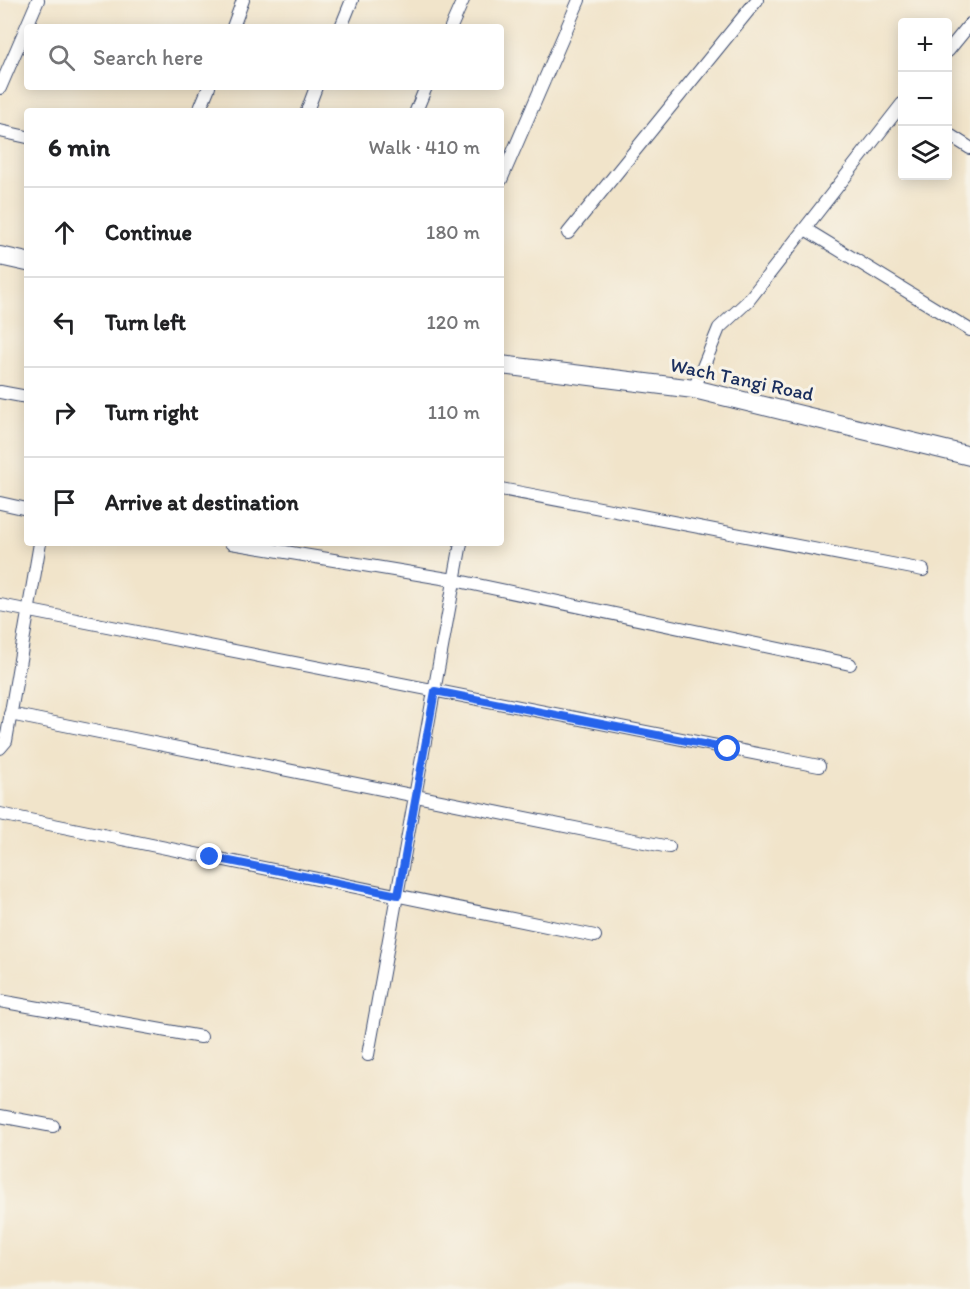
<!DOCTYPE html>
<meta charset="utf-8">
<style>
:root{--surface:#fff;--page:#f2f2f2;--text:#202124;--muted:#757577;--line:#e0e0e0}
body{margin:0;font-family:Itim,sans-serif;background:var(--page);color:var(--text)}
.controls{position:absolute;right:18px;top:18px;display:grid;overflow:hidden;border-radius:6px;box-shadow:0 3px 15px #0003}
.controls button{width:54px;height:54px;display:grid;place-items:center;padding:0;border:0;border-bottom:2px solid var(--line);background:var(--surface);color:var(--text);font:30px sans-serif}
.stop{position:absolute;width:18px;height:18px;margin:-14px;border:4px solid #2563eb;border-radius:50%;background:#fff}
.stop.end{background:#2563eb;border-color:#fff;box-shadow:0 2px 6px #0008}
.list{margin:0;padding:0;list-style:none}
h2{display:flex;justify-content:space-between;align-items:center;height:78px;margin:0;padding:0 24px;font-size:26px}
h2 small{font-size:20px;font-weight:400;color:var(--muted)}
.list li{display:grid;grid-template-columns:39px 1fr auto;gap:18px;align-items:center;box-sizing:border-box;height:90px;padding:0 24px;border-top:2px solid var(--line)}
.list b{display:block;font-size:22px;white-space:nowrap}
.list em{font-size:20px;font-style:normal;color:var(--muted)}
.icon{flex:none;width:33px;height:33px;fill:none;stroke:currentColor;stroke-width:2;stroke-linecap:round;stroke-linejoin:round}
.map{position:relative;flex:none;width:970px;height:1289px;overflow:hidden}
.search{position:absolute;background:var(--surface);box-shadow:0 3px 15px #0003;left:24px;top:24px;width:480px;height:66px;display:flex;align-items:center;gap:15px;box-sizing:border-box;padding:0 21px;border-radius:6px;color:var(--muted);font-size:22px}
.panel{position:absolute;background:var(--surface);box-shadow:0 3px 15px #0003;left:24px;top:108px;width:480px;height:438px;border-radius:6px}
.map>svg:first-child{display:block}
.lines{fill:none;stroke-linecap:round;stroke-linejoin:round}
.street-casing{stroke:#3b4a6e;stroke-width:14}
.secondary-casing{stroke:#3b4a6e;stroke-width:20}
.street{stroke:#fff;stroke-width:12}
.secondary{stroke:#fff;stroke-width:18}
.route{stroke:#2563eb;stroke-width:8}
.labels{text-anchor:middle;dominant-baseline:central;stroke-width:6;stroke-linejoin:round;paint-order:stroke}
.street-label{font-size:20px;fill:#1b2f5e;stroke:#f7f3e8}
</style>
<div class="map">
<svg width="970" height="1289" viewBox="0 0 970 1289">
<rect width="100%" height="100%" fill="#f7f3e8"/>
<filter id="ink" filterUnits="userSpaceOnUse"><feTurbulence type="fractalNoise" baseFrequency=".0167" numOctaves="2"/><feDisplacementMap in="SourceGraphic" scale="12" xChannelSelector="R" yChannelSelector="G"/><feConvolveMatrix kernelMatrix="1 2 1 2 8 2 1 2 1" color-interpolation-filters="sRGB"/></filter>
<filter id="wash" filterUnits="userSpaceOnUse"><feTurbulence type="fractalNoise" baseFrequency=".008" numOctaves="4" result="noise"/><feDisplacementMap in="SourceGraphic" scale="24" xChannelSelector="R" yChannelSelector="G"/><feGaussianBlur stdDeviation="1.35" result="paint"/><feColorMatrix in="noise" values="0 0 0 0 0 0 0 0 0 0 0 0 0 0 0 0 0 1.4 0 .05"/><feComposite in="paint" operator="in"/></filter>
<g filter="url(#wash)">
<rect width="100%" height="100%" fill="#f1e4ca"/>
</g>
<g filter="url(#ink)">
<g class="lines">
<defs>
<path id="street" d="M233,27l10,-27
M341,27l11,-27
M451,27l12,-27
M948,51l22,-27
M0,88l38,-88
M199,111l10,-24
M307,111l9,-24
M416,111l10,-24
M0,131l27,6
M948,134l22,14
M501,180l78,-180
M805,229l165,101
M568,233l189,-233
M694,389l25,-61 29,-27 154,-197
M0,392l27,5
M501,489l422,81
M0,503l27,6
M231,543l223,37 396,84
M0,605l819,161
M10,714l659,133
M0,748l6,-7 34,-198
M0,814l595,122
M0,1001l201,36
M368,1055l93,-512
M0,1116l53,10"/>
<path id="secondary" d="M0,256l27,6
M501,365l193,24 276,67"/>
</defs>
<use href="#street" class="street-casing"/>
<use href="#secondary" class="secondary-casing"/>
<use href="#street" class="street"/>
<use href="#secondary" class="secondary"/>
</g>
</g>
<g class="lines" filter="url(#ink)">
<path class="route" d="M210,857l188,38 37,-204 293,58"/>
</g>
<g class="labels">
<g class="street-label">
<text transform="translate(742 379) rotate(12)">Wach Tangi Road</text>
</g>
</g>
</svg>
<div class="controls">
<button>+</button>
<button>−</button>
<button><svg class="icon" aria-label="layers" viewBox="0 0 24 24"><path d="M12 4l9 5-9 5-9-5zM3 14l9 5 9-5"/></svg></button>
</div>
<div class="stop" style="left:728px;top:749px"></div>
<div class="stop end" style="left:210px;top:857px"></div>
<div class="search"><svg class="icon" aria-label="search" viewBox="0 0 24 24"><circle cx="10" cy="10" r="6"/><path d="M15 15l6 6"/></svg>Search here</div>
<section class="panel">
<h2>6 min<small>Walk · 410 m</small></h2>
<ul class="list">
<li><svg class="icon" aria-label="ahead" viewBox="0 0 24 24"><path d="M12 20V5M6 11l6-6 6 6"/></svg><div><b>Continue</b></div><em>180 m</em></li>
<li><svg class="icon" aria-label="left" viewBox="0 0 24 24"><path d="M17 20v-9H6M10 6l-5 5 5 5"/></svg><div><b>Turn left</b></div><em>120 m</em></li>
<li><svg class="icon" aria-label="right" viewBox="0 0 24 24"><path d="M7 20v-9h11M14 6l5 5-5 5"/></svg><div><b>Turn right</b></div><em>110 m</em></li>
<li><svg class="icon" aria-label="arrive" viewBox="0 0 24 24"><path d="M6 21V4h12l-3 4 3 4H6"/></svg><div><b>Arrive at destination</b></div></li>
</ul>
</section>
</div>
